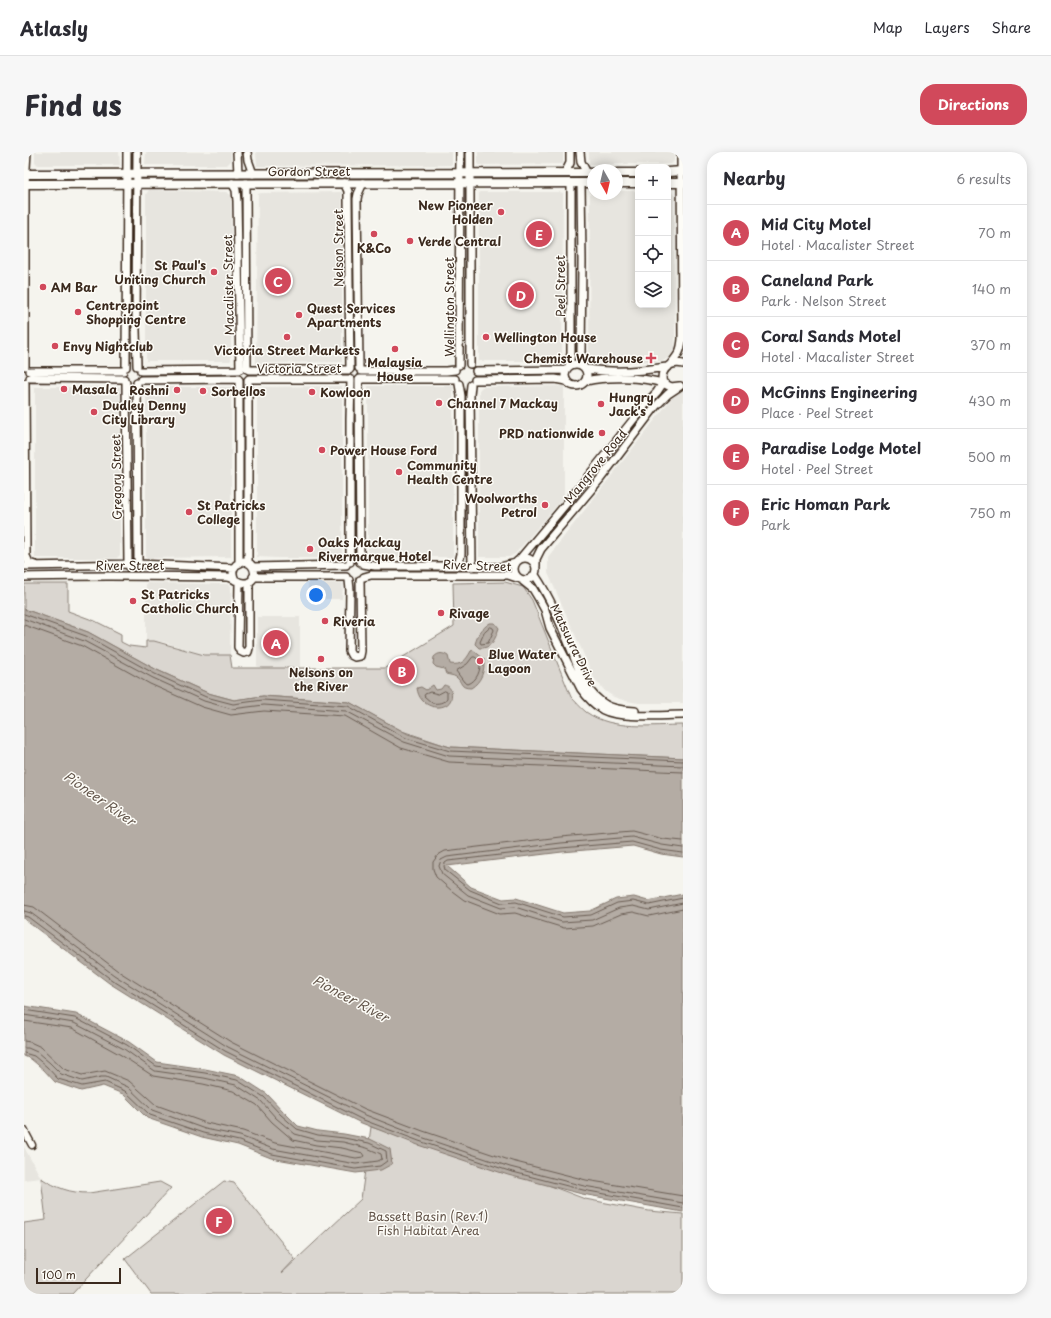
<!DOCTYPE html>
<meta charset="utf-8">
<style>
:root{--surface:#fff;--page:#f7f7f7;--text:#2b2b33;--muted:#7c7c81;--line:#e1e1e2;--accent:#d1495b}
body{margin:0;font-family:"Playpen Sans",sans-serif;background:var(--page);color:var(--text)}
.controls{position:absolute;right:12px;top:12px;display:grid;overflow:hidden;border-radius:8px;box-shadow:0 2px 10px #0003}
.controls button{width:36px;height:36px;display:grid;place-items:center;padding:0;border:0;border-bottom:1px solid var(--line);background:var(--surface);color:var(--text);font:20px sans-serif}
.compass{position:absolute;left:563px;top:12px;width:36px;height:36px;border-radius:50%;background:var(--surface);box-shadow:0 2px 10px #0003;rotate:172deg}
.scale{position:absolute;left:12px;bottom:10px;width:85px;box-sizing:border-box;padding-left:4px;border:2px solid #3b2a1e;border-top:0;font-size:11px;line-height:14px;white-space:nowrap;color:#3b2a1e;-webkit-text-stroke:3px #fdfcf7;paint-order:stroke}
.you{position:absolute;left:292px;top:443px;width:14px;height:14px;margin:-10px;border:3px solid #fff;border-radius:50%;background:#1a73e8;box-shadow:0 0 0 6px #1a73e833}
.badge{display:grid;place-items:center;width:26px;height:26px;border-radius:50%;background:var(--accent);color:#fff;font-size:13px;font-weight:700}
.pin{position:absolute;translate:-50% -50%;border:2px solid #fff;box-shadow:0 1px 4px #0006}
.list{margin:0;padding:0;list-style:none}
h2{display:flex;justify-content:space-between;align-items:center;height:52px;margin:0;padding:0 16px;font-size:17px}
h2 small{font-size:13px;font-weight:400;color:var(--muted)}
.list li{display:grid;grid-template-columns:26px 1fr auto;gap:12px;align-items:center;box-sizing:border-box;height:56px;padding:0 16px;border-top:1px solid var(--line)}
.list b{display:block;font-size:15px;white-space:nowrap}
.list p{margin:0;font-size:13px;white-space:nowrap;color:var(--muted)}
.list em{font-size:13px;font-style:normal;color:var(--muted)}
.icon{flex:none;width:22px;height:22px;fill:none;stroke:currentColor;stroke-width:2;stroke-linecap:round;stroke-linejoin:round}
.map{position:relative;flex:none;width:659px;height:1142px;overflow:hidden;border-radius:16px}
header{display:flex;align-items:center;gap:24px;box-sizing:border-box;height:56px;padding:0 20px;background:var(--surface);border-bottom:1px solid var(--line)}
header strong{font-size:19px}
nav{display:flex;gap:22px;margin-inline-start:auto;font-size:14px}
.intro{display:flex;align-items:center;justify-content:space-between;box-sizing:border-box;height:96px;padding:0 24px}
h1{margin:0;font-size:28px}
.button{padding:10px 18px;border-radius:16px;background:var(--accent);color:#fff;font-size:14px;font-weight:700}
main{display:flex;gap:24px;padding:0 24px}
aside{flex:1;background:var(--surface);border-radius:16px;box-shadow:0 2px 10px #0003}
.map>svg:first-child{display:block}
.built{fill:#e7e5df}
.green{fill:#dad6d0;stroke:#8a8077}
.water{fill:#b4aca4;stroke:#84786e}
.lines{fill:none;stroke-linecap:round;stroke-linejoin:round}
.shore{stroke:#6b5e54;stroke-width:1}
.minor-casing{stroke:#3b2a1e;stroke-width:9}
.tertiary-casing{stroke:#3b2a1e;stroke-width:10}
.secondary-casing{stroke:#3b2a1e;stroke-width:11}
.minor{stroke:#fdfcf7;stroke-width:6}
.tertiary{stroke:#fdfcf7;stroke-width:7}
.secondary{stroke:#fdfcf7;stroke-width:8}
.poi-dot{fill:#d1495b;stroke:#fdfcf7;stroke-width:1.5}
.labels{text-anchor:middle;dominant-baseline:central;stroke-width:3;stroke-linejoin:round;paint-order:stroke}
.street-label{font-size:12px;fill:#3b2a1e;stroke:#fdfcf7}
.poi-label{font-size:12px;font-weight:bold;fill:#3b2a1e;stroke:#fdfcf7;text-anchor:start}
.park-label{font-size:12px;fill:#63554a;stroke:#fdfcf7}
.water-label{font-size:13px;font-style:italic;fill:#65584d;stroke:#fdfcf7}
</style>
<header>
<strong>Atlasly</strong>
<nav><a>Map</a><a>Layers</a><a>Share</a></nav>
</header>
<div class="intro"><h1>Find us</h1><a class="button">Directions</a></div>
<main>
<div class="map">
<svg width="659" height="1142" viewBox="0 0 659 1142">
<rect width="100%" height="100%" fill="#f5f4ee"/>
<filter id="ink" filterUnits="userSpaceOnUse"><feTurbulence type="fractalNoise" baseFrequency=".025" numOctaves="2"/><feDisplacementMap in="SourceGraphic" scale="8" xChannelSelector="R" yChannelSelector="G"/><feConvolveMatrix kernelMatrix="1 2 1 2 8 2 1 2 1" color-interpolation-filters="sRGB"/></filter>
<g filter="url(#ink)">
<path class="built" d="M11,0h84l1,13h-82l-3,-3z
M122,0h85v9l-4,4h-82z
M232,0h196v13l-195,1z
M454,0h85v12l-85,1z
M565,0h85v9l-3,3h-82z
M125,38l77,2 5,3v165l-1,1h-84v-167z
M593,39h21v114h30v-114h3l3,4 1,153 -3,5 -4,5 -5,3 -74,2 1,-171h3v2h24z
M318,40v170l-86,1 2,-169 3,-1z
M455,40h81l3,1 -1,168h-83z
M318,234v169l-3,3h-61l-21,-1v-170z
M344,234h85v171h-85z
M540,234v111l-49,57 -6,3h-30v-167l3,-3z
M11,235h85v168l-3,3h-82z
M122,235h85v170l-85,1z
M659,238v313h-44l-13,-2 -12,-4 -9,-6 -11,-13 -46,-105v-16l124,-159z
M284,430l35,1 -1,16h-34z
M122,431l82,1 3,2 -1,69h-26l-41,-13 -17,-1z
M233,465h43v51h-38l-5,-2z
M0,995l17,31 -17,2z"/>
<path class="green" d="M481,430l18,5 9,13 39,97c5,5 10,11 15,15 27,19 65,13 97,13v33l-233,-11 -48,-16 -53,-29 -86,-6 -29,4 -26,-7 -51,-23 -69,-38 -64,-23v-25h44v27l27,10 26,13v8l8,4 17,2v-7h8l50,14h26l2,13h153l69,-42 -1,-43z
M347,975l151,48 63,24 64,12 34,3v80h-532l-26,-35 99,-78 10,2 61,76 -13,14 79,-74z
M17,1026c16,10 29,15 48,15l71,-11 11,6 -99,106h-48v-71l22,-3z"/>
<path class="water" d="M0,457l64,23 69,38 51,23 26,7 29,-4 86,6 59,32 42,13 233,11v99l-22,-3 -28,-8 -71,6 -115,14 24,21 32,12 13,-1 47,15 27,-2 26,-12 18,-2 14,4 35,-7v318l-101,-18 -74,-19 -90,-30 -59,-23 -135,-67 -115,-72 -85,-64z
M466,471h5l4,5c-4,11 -7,21 -20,20l-4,-4c3,-10 6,-15 15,-21z
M449,498l11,9c1,12 -3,23 -13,29 -12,0 -8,-6 -15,-11 -3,-2 -7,-2 -10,-3l-2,-5 -8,-2 -3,-3 1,-7c5,-5 9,-4 14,-1l2,8c12,2 16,-4 21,-13z
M409,533l3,5 5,-1 3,-4c4,1 6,2 7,6 6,21 -31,23 -34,-3l4,-1 5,3z
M0,854l52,8 53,28 28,20 48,7 34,7 28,18 16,17 15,15 20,5 26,3 26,5 20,10 2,15 -11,6 -25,3 -85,-15 -33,-13 -36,-8 -55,-19 -24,-24 -20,-8 -22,5 -26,-9 -11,-12 -13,-11 -7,-3z"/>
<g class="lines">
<path class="shore" d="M0,462l62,22 69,38 51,23 27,7 30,-4 85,6 58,32 44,13 233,10
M0,467l60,22 69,37 51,23 28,8 32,-4 82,6 58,31 45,14 234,10
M0,473l58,21 68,38 52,23 29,8 33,-4 81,5 56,32 48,14 234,10
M467,475l2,1 1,2 -6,13 -7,1 -1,-2 4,-9z
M449,505h2l5,4c1,9 -3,20 -12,23l-4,-2 -8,-11 11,-7z
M421,539l2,1v6c-3,5 -9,6 -15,5l-8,-7 1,-2 5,-2 8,2z
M659,689l-20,-2 -31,-8 -72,6 -115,14 -7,4 -5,7v7l3,8 16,14 12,9 36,14 15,-1 49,15 29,-2 28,-12 12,-2 16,4 34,-7
M659,696l-21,-3 -30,-8 -71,6 -114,14 -6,3 -2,6 3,8 26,21 33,13 14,-1 47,15 30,-2 27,-12 14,-2 16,4 34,-7
M659,701l-22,-3 -29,-8 -71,6 -113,13 -3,2 -1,3 1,4 25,20 32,13 14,-1 47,15 28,-2 26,-12 16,-2 16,4 34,-7
M0,753l10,2 84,64 113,71 134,67 58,22 89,30 74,19 97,16
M0,759l7,2 83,62 114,72 135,67 58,23 89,30 74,19 99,17
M0,764l4,1 84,63 113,71 136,68 58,22 90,30 74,19 100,18
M0,858l51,8 52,27 29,21 49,7 32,7 27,17 16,17 17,15 21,6 26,3 25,5 17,8 1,10 -7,5 -25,3 -83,-15 -33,-13 -36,-8 -53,-18 -25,-24 -20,-9 -23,4 -24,-7 -11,-12 -13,-11 -10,-3
M0,863l50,8 50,26 31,22 49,7 32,7 25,16 15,17 19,16 22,6 26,2 24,6 14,6 1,5 -4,2 -22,3 -83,-15 -33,-13 -35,-7 -53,-19 -24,-23 -22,-10h-5l-19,4 -21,-7 -11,-11 -13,-11 -9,-4h-4
M0,869l48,7 49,27 32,21 50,8 30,7 24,14 15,17 21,18 23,5 26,3 21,5 2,3 -2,1 -7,1 -81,-15 -32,-12 -37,-8 -50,-18 -27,-24 -24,-10 -23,4 -18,-6 -23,-22 -11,-5 -6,-1"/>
<defs>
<path id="minor" d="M0,978l8,15"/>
<path id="tertiary" d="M213,0l1,22
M223,0l1,8 5,14
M556,0l1,10 6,11
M541,21l5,-10v-11
M208,31l4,7 1,11 3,168
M222,31l1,186
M320,31l4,8v8l2,170
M557,31l1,78 -1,92 1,12
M541 223a11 11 0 1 1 22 0a11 11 0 1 1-22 0Z
M446,212v-212
M435,213l1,-213
M646,213c8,-10 11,-13 12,-26l-1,-187
M1,214v-182l2,-32
M113,214l-1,-36 1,-178
M545,214l2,-13v-170
M102,215l1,-215
M335,216l-2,-169 1,-5 5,-11
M562,217c26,4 55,2 81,-2
M225,218h100
M6,219h93
M117,219l97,-1
M337,219h85l9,-1
M452,219l90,-1
M6,226l94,1
M225,227h100
M336,227h95
M117,228l97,-1
M224,228v183
M335,228l1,182
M451,228l80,-1 11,2
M562,229c22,-5 55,-4 77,2
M1,231l1,173 3,7 6,2
M102,231l2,181 2,4
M447,233l-1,10 2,172
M655,234l-8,1 -8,-4c-4,-13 7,-22 20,-19
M490 417a11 11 0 1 1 22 0a11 11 0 1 1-22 0Z
M495,408l51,-61 75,-94 12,-13 6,-9
M326,410v-143l1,-39
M215,411v-183
M339,412l12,2h83l35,1h7l16,-4
M0,414l114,-2 96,4
M434,414l3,-12v-158l-2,-12
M512,414v-7l5,-10 60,-71 55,-72 12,-12 12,-8
M112,415l2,-3v-8l-1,-173
M229,415l93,-2
M511,423c15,22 26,49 36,74 7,17 12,38 27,50 10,10 23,11 37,12
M0,425c68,-2 135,-1 203,0 6,0 10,6 17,6 14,0 14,-19 0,-22l-8,4c-4,5 -4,9 -1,15
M229,425h93
M340,425l7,-2h137l9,3
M325,428l1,10 -1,61 2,4 4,2 5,-1 1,-5 -1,-71
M499,429l10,8 6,10 6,11 5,18 31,61c6,8 13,16 22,21 17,9 59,5 80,5
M215,430l-1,65 2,4 4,2 4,-1 1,-4v-66"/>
<path id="secondary" d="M644,20l15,-1
M593,21h21
M0,22l569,-1
M593,31h21
M644,31h15
M0,32l569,-1"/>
</defs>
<use href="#minor" class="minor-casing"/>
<use href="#tertiary" class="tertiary-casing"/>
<use href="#secondary" class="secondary-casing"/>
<use href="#minor" class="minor"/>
<use href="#tertiary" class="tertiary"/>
<use href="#secondary" class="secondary"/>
</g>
</g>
<g class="poi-dot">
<circle cx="477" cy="60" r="4"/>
<circle cx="350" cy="82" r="4"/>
<circle cx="386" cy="89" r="4"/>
<circle cx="190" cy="120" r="4"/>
<circle cx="19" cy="135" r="4"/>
<circle cx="54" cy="160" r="4"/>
<circle cx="275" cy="163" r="4"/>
<circle cx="263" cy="185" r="4"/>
<circle cx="462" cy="185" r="4"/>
<circle cx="31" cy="194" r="4"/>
<circle cx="371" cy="197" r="4"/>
<path d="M625 200h4v4h4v4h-4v4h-4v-4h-4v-4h4z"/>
<circle cx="40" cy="237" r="4"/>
<circle cx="153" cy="238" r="4"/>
<circle cx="179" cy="239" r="4"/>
<circle cx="288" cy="240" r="4"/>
<circle cx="415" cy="251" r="4"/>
<circle cx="577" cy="252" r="4"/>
<circle cx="70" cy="260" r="4"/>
<circle cx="578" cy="281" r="4"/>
<circle cx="298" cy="298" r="4"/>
<circle cx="375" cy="320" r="4"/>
<circle cx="521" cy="353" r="4"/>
<circle cx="165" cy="360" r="4"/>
<circle cx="286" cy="397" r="4"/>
<circle cx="109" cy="449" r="4"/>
<circle cx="417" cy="461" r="4"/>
<circle cx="301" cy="469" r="4"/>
<circle cx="297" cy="507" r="4"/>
<circle cx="456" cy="509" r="4"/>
</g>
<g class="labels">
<g class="street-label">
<text x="285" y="19">Gordon Street</text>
<text transform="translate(314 96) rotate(-90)">Nelson Street</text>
<text transform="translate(204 133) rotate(-91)">Macalister Street</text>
<text transform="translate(536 134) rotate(-90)">Peel Street</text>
<text transform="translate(425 155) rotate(-90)">Wellington Street</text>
<text x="275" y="216">Victoria Street</text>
<text transform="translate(571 314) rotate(-51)">Mangrove Road</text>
<text transform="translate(92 325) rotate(-91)">Gregory Street</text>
<text x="106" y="413">River Street</text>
<text transform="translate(453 413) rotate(2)">River Street</text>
<text transform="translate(550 493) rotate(64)">Matsuura Drive</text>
</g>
<g class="poi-label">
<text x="469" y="53" text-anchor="end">New Pioneer<tspan x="469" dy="14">Holden</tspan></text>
<text x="394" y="89">Verde Central</text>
<text x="350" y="96" text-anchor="middle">K&amp;Co</text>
<text x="182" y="113" text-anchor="end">St Paul's<tspan x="182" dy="14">Uniting Church</tspan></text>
<text x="27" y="135">AM Bar</text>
<text x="62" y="153">Centrepoint<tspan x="62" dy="14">Shopping Centre</tspan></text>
<text x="283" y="156">Quest Services<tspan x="283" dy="14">Apartments</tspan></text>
<text x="470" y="185">Wellington House</text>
<text x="39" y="194">Envy Nightclub</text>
<text x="263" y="198" text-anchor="middle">Victoria Street Markets</text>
<text x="619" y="206" text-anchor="end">Chemist Warehouse</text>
<text x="371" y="210" text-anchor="middle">Malaysia<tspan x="371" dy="14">House</tspan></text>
<text x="48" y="237">Masala</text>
<text x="145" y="238" text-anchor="end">Roshni</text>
<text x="187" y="239">Sorbellos</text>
<text x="296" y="240">Kowloon</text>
<text x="585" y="245">Hungry<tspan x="585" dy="14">Jack's</tspan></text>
<text x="423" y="251">Channel 7 Mackay</text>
<text x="78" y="253">Dudley Denny<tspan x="78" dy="14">City Library</tspan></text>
<text x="570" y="281" text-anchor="end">PRD nationwide</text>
<text x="306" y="298">Power House Ford</text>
<text x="383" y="313">Community<tspan x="383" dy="14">Health Centre</tspan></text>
<text x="513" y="346" text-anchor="end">Woolworths<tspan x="513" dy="14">Petrol</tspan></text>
<text x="173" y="353">St Patricks<tspan x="173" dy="14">College</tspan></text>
<text x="294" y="390">Oaks Mackay<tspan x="294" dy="14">Rivermarque Hotel</tspan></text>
<text x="117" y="442">St Patricks<tspan x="117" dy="14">Catholic Church</tspan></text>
<text x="425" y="461">Rivage</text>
<text x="309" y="469">Riveria</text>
<text x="464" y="502">Blue Water<tspan x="464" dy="14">Lagoon</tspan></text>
<text x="297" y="520" text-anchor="middle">Nelsons on<tspan x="297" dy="14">the River</tspan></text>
</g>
<g class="park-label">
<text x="404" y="1064">Bassett Basin (Rev.1)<tspan x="404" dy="14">Fish Habitat Area</tspan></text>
</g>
<g class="water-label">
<text transform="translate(76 646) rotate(35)">Pioneer River</text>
<text transform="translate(327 846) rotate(28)">Pioneer River</text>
</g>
</g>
</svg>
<div class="controls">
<button>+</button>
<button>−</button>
<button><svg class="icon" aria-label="locate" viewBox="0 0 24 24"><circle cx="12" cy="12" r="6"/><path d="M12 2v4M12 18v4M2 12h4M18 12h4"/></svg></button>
<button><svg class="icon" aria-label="layers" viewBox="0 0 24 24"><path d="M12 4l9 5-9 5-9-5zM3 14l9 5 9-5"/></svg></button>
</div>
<svg class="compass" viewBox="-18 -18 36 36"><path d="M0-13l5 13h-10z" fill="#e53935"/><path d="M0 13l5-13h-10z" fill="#7c7c81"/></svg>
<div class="scale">100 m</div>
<div class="you"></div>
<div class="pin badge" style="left:252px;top:491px">A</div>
<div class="pin badge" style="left:378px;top:519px">B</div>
<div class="pin badge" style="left:254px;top:129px">C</div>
<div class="pin badge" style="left:497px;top:143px">D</div>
<div class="pin badge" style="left:515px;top:82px">E</div>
<div class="pin badge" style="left:195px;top:1069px">F</div>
</div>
<aside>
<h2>Nearby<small>6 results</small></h2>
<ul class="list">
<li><span class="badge">A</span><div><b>Mid City Motel</b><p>Hotel · Macalister Street</p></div><em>70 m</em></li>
<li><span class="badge">B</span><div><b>Caneland Park</b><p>Park · Nelson Street</p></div><em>140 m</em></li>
<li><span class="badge">C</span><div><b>Coral Sands Motel</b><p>Hotel · Macalister Street</p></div><em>370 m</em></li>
<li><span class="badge">D</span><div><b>McGinns Engineering</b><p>Place · Peel Street</p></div><em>430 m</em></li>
<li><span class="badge">E</span><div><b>Paradise Lodge Motel</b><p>Hotel · Peel Street</p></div><em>500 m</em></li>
<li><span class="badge">F</span><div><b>Eric Homan Park</b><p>Park</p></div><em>750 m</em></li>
</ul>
</aside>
</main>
